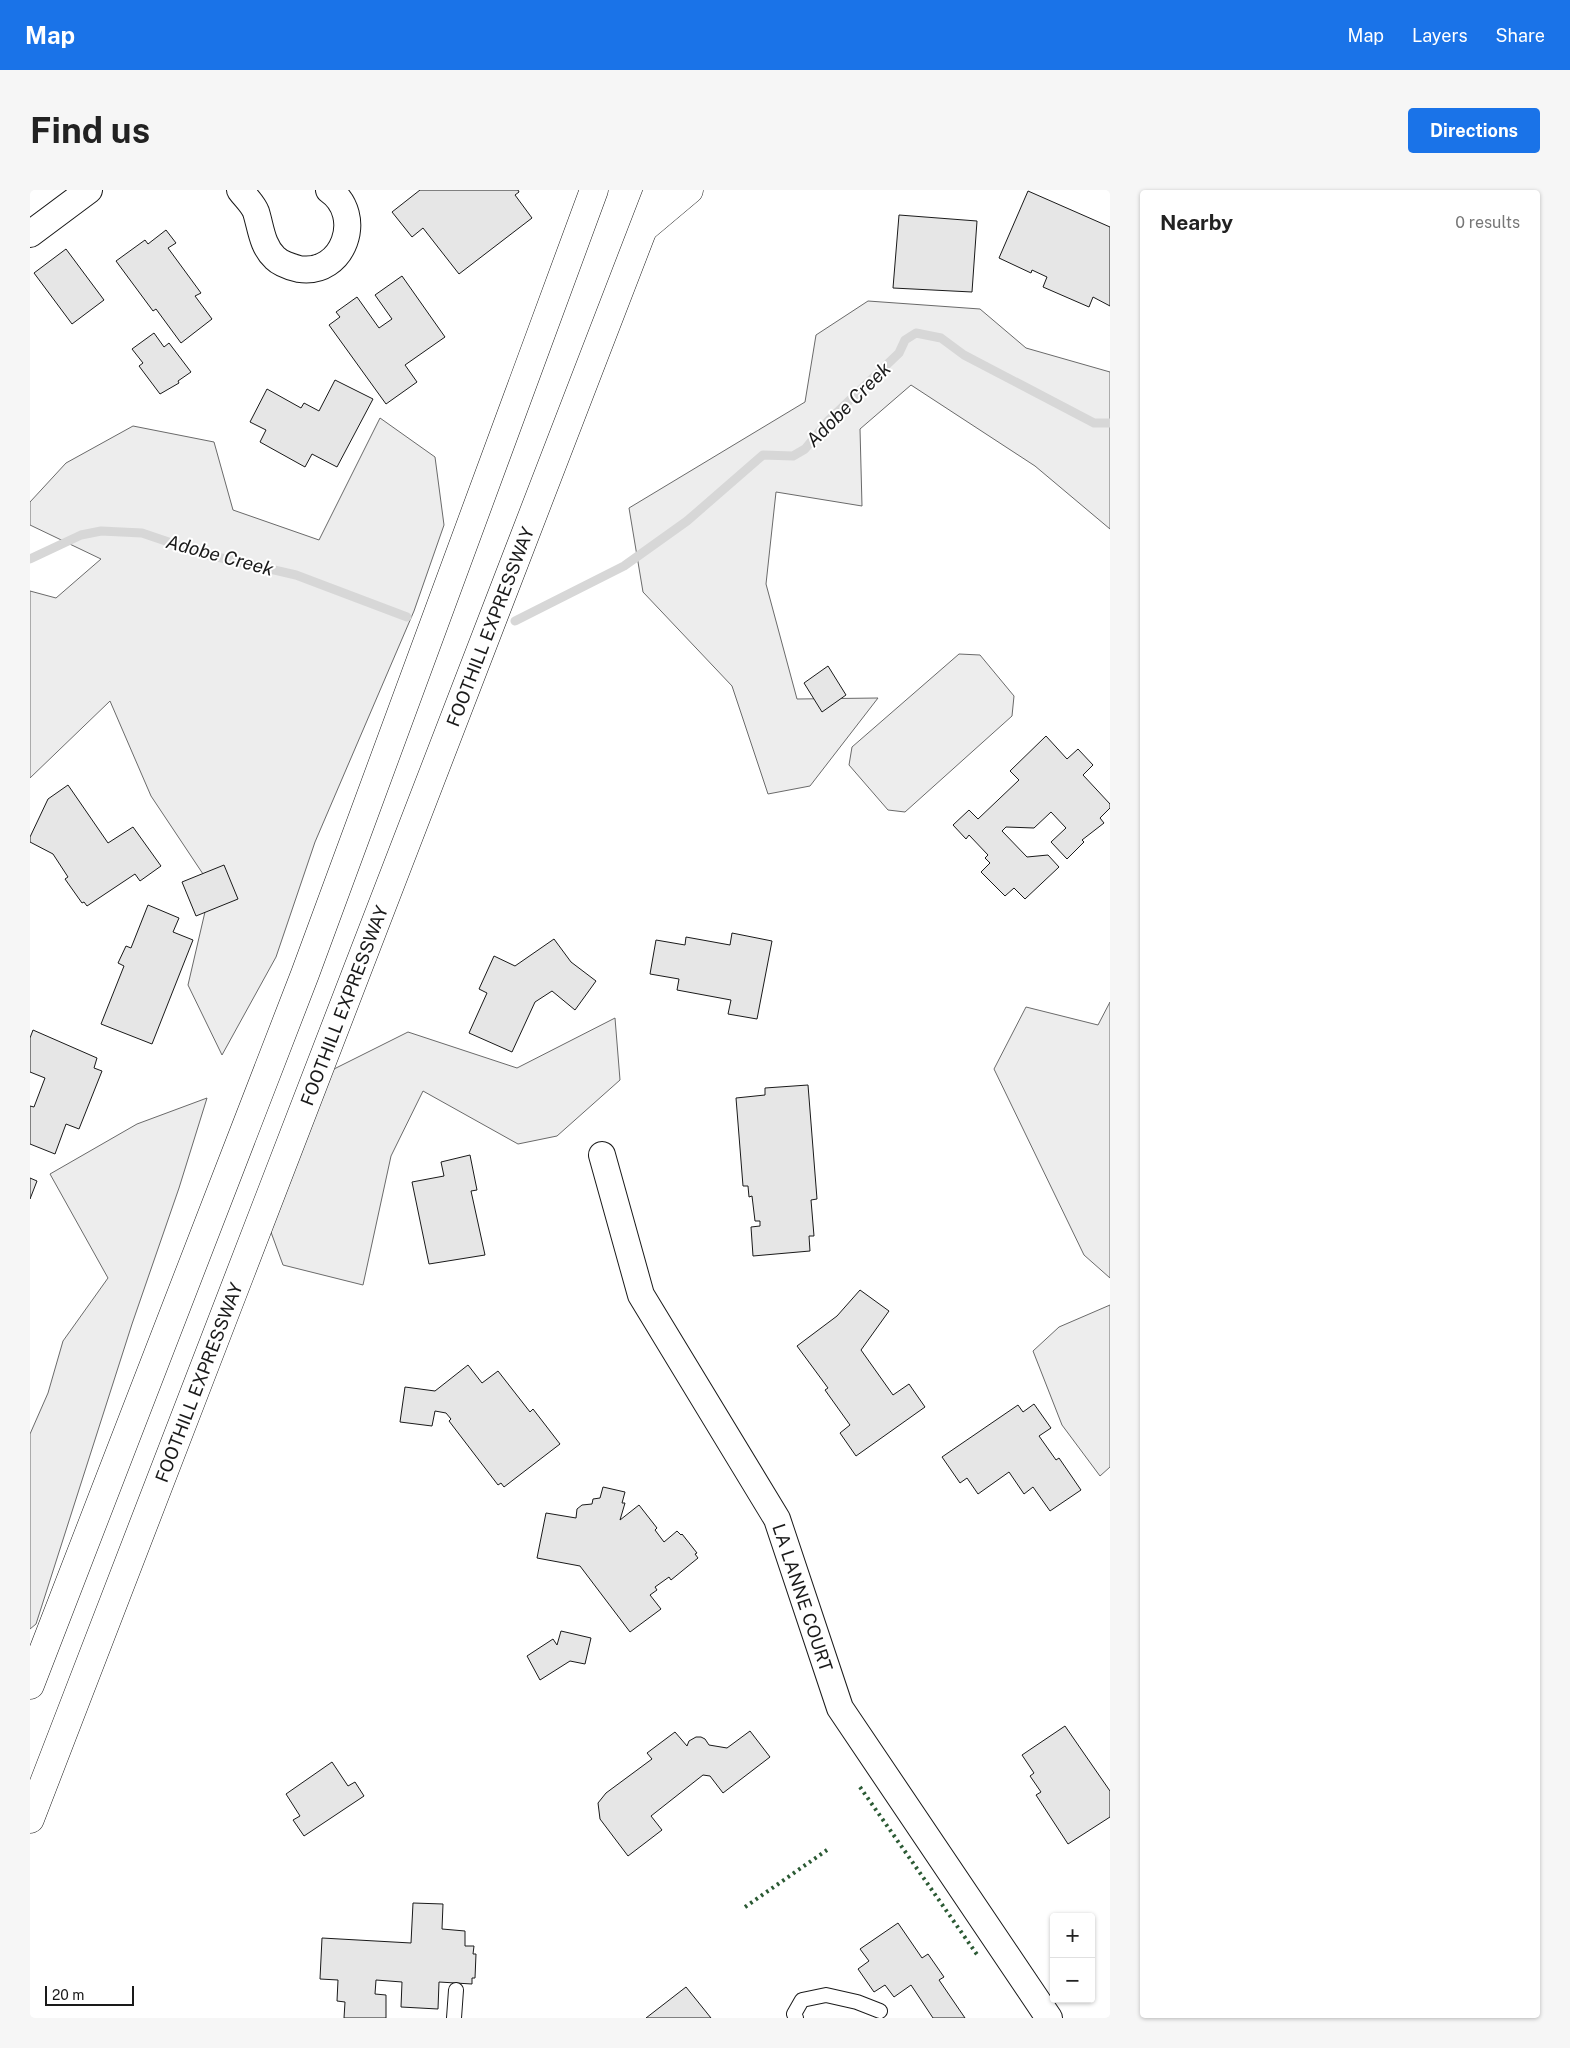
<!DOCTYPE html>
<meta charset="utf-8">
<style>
:root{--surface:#fff;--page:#f6f6f6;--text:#222;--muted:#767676;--line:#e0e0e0;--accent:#1a73e8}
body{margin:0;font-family:"Public Sans",sans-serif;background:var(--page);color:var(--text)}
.controls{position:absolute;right:15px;bottom:15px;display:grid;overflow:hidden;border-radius:5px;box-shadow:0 1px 4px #0004}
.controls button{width:45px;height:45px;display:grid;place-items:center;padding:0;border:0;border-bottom:1px solid var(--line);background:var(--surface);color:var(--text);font:25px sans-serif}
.scale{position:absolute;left:15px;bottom:12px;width:89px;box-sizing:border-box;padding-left:5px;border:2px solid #1a1a1a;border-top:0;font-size:14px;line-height:18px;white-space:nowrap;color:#1a1a1a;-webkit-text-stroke:4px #fff;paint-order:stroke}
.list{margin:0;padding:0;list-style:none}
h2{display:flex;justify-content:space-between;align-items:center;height:65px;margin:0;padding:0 20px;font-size:21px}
h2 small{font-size:16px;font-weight:400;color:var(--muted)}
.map{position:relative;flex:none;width:1080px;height:1828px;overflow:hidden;border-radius:5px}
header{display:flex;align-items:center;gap:30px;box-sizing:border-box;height:70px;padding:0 25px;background:var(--accent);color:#fff}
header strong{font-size:24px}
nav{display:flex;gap:28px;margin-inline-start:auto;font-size:18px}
.intro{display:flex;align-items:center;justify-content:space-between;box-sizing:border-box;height:120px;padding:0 30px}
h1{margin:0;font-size:35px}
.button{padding:12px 22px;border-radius:5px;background:var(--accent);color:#fff;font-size:18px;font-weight:700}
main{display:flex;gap:30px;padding:0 30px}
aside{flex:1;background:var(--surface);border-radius:5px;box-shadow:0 1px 4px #0004}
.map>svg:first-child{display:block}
.built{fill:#ededed;stroke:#6a6a6a}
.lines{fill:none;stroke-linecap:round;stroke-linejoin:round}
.stream{stroke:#d7d7d7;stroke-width:9}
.building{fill:#e6e6e6;stroke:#1a1a1a}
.lane-casing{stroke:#1a1a1a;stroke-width:16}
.street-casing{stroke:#1a1a1a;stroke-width:28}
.highway-casing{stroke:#1a1a1a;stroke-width:29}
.lane{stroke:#fff;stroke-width:14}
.street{stroke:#fff;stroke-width:26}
.highway{stroke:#fff;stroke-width:28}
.hedge{stroke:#2b5a34;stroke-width:4;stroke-dasharray:2.5 4;stroke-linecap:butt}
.labels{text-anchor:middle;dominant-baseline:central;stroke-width:4;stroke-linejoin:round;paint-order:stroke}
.street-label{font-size:18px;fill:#1a1a1a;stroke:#fff}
.water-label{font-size:19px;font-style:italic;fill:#1a1a1a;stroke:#fff}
</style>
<header>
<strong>Map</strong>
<nav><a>Map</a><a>Layers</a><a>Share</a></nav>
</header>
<div class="intro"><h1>Find us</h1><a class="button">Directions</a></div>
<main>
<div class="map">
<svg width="1080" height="1828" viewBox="0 0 1080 1828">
<rect width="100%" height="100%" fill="#fff"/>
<path class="built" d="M838,111l112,8 46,39 84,24v157l-75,-63 -124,-81 -51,44 2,77 -86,-14 -10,92 31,115 81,-1 -68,88 -42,8 -36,-108 -89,-94 -14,-84 176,-106 11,-67z
M350,228l55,39 9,68 -30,86 -99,231 -39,115 -54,98 -34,-70 23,-99 -60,-90 -41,-95 -80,77v-187l26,7 45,-39 -71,-34v-23l36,-39 67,-37 81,16 19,68 86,30z
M929,464l21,1 34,41 -2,20 -107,96 -17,-2 -39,-45 3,-18z
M1080,812v276l-26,-23 -90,-186 32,-62 72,18z
M585,828l5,62 -63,56 -39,8 -95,-53 -32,65 -28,129 -80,-20 -15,-41 54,-149 86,-43 109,36z
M177,908l-28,90 -47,136 -96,300 -6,5v-195l18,-41 15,-52 45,-63 -58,-104 87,-50z
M1080,1115v162l-10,9 -38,-51 -29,-74 26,-24z"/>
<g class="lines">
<path class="stream" d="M0,369l51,-24 20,-4 41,2 62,21 92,21 111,42
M485,431l109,-55 63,-45 76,-66 30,1 12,-7 23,-28 71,-68 6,-13 11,-7 25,5 23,17 130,68h16"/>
</g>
<path class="building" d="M390,0h98l1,2 -4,3 17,23 -73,56 -36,-46 -11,9 -20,-25z
M998,1l82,36v79l-17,-9 -4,10 -46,-20 4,-10 -15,-7 -1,3 -32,-15z
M869,25l78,6 -5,71 -79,-4z
M136,40l10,13 -8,5 33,45 -6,3 17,23 -31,24 -25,-34 -3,2 -37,-50 29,-21 3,4z
M36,59l38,51 -32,24 -38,-51z
M372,86l43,61 -40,28 12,17 -31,22 -57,-79 11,-8 -4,-5 21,-15 22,31 13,-9 -17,-24z
M124,143l10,14 5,-4 22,29 -13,9 1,2 -19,11 -21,-28 4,-3 -11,-14z
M305,190l38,19 -36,68 -25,-13 -7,13 -45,-25 6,-12 -16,-8 17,-33 34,19 3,-5 15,8z
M798,476l18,29 -24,17 -18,-29z
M1016,546l21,23 11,-10 15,16 -10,10 27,29v4l-10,10 4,5 -22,17 2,2 -17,17 -16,-17 15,-14 -15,-16 -17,16 -28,-1 -4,4 25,26 21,-2 11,12 -34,32 -11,-11 -9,8 -24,-24 9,-9 -5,-5 3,-3 -19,-20 -3,4 -13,-14 16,-15 9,9 41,-39 -9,-9z
M38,595l40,58 25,-16 28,39 -21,15 -5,-7 -48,32 -3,-4 -2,1 -17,-24 3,-2 -15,-23 -23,-12v-5l18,-38z
M194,675l14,34 -42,17 -14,-34z
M118,715l31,13 -6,14 20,8 -41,104 -51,-20 23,-58 -6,-3 8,-17 5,2z
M702,743l40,8 -15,78 -29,-5 3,-14 -54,-10 2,-11 -29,-5 6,-34 29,5 1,-8 44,8z
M524,749l17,23 25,19 -21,29 -23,-19 -17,11 -23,50 -43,-19 18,-40 -8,-4 15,-33 21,10z
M3,840l64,28 -3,10 8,3 -23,58 -13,-5 -11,30 -25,-10v-38l4,1 11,-29 -15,-6v-34z
M778,895l9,114 -6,1 3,36h-5l1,15 -57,5 -2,-29 9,-1v-5h-5l-3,-25 -3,1 -1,-11h-5l-7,-88 29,-3v-7z
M440,965l7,35 -6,1 14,64 -56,9 -17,-82 32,-6 -3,-14z
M0,988l7,3 -7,18z
M830,1100l29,21 -28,39 32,45 16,-11 16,23 -69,49 -16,-23 10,-8 -25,-35 3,-2 -31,-42 40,-30z
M438,1175l14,18 16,-12 32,41 3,-3 27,35 -56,43 -3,-4 -3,2 -49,-64 2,-2 -5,-6 -11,-2 -3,15 -32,-4 5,-35 30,4z
M1004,1214l17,24 -12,8 17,24 3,-2 22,32 -31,21 -17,-24 -9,7 -15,-22 -31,22 -11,-16 -7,5 -18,-26 76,-52 5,7z
M573,1297l22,5 -3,11h3l-5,17 19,-15 18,23 -2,2 9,12 13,-11 4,4 1,-1 15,19 -2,1 3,4 -27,22 -2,-3 -14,10 2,3 -7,5 11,14 -31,23 -50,-66 -43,-8 9,-45 30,5 1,-9 5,-4 10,-1 1,-5 7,-1z
M531,1441l30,7 -6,26 -15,-3 -30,19 -13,-24 26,-17 4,6z
M1035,1536l45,65v26l-42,27 -32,-49 5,-3 -11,-16 4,-3 -12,-18z
M720,1541l20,26 -47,36 -13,-17 -7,-1 -52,41 11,14 -34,26 -28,-37 -2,-16 8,-10 46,-34 -5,-6 28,-21 12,14 2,-5 7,-4h5l4,2 4,6 18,3z
M302,1572l16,24 7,-4 9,14 -60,40 -11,-16 7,-4 -14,-22z
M383,1713l30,1 -1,25 23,2v15h9l-1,8h3l-1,24h-3v6l-33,-2 -1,27 -37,-2 1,-25 -26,-2 -1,14 11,1v23h-42l1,-16 -8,-1 1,-21 -18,-1 2,-41 89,5z
M868,1733l24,35 6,-4 16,23 -5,3 26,38h-32l-22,-33 -17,12 -9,-12 -11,7 -16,-23 11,-8 -9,-12z
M656,1797l25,31h-65z"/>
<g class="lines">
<defs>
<path id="lane" d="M424,1828l2,-28
M766,1828l-2,-4 8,-14 24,-5 31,7 23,9"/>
<g id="street">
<path d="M210,0c5,7 13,14 16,22 5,16 6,34 19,46 6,6 16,9 24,11 45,7 66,-54 30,-79"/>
<path d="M0,44l59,-44"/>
<path id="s1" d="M572,965l39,140 136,224 63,189 209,310"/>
</g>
<g id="highway">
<path d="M615,37l44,-37"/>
<path d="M0,1495l275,-711 289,-784"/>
<path id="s2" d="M0,1629l628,-1629"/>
</g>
</defs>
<use href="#lane" class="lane-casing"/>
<use href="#street" class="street-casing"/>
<use href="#highway" class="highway-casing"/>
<use href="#lane" class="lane"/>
<use href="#street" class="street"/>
<use href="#highway" class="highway"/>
<path class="hedge" d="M830,1597l118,169
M715,1717l82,-57"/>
</g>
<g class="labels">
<g class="street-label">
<text stroke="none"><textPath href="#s2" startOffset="1278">FOOTHILL EXPRESSWAY</textPath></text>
<text stroke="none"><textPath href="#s2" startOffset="872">FOOTHILL EXPRESSWAY</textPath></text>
<text stroke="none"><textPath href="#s2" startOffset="468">FOOTHILL EXPRESSWAY</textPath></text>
<text stroke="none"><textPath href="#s1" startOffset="490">LA LANNE COURT</textPath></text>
</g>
<g class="water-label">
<text transform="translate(818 214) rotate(-45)">Adobe Creek</text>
<text transform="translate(190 365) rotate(15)">Adobe Creek</text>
</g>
</g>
</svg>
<div class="controls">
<button>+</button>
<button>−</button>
</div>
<div class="scale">20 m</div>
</div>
<aside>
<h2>Nearby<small>0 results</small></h2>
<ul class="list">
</ul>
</aside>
</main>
